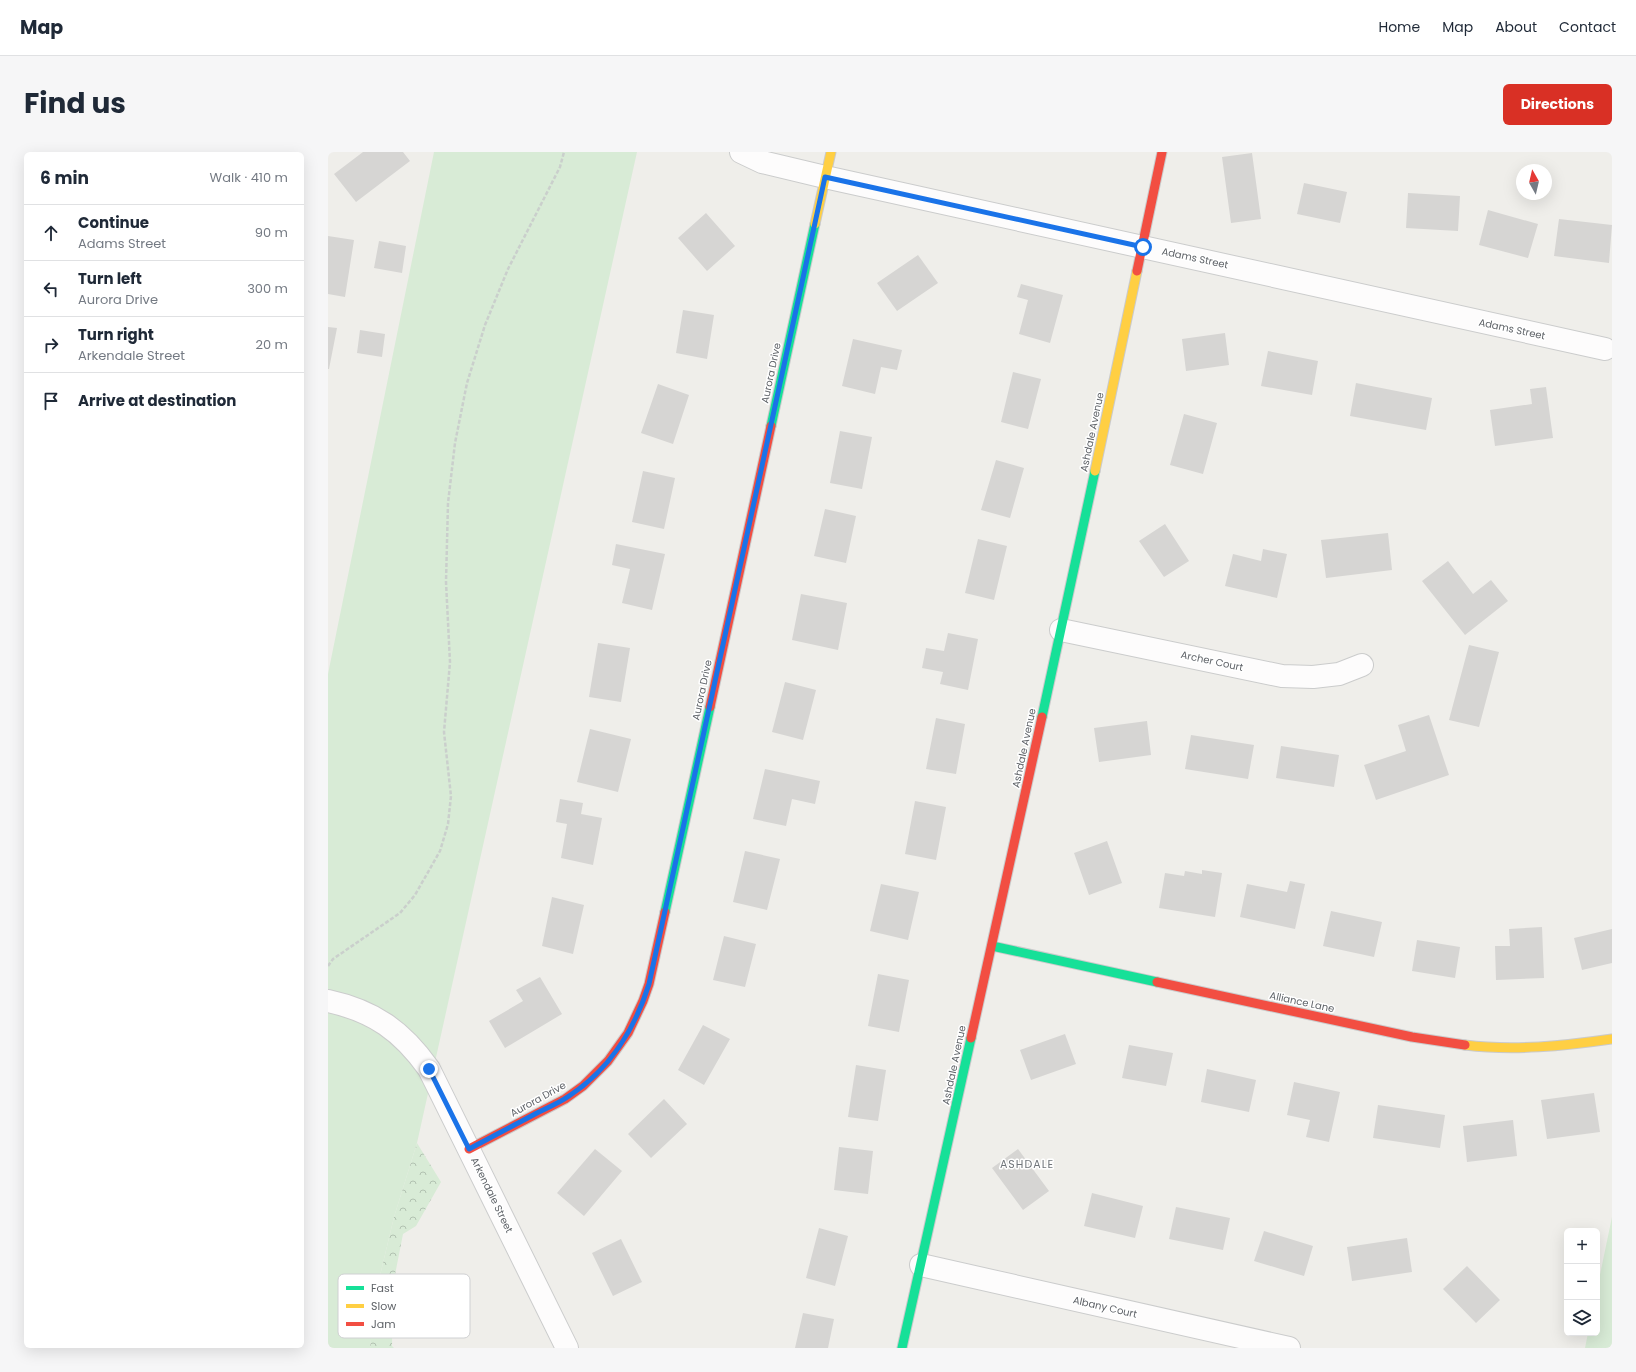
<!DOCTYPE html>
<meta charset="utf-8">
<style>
:root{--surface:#fff;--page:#f6f6f7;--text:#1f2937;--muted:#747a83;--line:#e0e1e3;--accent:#d93025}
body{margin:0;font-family:Poppins,sans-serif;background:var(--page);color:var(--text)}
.controls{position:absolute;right:12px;bottom:12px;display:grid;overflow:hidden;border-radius:6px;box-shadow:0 4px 16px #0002}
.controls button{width:36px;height:36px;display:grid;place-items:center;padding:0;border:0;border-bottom:1px solid var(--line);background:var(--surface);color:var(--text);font:20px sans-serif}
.compass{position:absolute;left:1188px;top:12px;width:36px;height:36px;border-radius:50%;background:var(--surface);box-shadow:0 4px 16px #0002;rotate:352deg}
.stop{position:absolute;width:12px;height:12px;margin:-9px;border:3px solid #1a73e8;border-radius:50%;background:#fff}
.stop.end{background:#1a73e8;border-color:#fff;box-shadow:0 1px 4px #0008}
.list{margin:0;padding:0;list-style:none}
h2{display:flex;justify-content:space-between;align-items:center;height:52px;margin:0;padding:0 16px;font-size:17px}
h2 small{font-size:13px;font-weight:400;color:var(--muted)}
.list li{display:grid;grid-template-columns:26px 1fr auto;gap:12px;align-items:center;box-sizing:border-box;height:56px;padding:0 16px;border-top:1px solid var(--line)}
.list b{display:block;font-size:15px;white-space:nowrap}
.list p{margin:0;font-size:13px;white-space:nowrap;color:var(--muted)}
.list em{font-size:13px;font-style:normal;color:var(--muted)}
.icon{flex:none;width:22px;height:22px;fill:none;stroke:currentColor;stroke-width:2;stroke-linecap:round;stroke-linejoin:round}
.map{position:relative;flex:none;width:1284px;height:1196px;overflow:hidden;border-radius:6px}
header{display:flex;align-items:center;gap:24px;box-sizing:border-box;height:56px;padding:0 20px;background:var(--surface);border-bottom:1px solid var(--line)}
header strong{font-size:19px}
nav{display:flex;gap:22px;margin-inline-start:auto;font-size:14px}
.intro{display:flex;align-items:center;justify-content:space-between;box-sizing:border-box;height:96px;padding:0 24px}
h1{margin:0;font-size:28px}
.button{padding:10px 18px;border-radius:6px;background:var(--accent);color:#fff;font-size:14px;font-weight:700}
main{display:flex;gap:24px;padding:0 24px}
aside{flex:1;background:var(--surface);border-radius:6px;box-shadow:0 4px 16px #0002}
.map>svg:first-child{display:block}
.green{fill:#d8ebd6}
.forest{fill:url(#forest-crowns)}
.building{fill:#d6d5d3}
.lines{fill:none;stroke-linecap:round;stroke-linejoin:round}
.street-casing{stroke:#cbcccc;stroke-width:24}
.fast-casing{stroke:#cacacb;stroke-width:11}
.slow-casing{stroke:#cacacb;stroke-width:11}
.jam-casing{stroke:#cacacb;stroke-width:11}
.path{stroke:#cacfcc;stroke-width:2.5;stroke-dasharray:4 2;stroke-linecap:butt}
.street{stroke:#fdfcfc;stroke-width:22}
.fast{stroke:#16e098;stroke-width:9}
.slow{stroke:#ffcf43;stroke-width:9}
.jam{stroke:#f24e42;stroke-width:9}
.route{stroke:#1a73e8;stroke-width:5}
.labels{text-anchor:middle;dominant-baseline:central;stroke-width:3;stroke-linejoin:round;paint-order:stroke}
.street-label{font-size:10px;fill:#5f6368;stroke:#fff}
.neighbourhood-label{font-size:11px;letter-spacing:1px;fill:#70757a;stroke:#fff}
.key{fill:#fff;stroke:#cfd0d2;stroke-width:1}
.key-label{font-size:11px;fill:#5f6368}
</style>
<header>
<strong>Map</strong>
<nav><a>Home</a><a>Map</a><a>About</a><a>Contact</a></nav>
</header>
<div class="intro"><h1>Find us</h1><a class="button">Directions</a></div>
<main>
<aside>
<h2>6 min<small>Walk · 410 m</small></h2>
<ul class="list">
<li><svg class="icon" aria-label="ahead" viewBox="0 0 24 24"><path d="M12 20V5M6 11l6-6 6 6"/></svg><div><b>Continue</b><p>Adams Street</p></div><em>90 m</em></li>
<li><svg class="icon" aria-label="left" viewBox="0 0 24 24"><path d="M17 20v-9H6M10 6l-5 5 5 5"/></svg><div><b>Turn left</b><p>Aurora Drive</p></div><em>300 m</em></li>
<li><svg class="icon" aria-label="right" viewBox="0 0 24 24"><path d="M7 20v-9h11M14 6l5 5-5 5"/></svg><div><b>Turn right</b><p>Arkendale Street</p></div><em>20 m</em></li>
<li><svg class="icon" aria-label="arrive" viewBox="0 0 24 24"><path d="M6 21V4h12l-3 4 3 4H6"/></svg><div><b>Arrive at destination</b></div></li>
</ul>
</aside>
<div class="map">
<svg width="1284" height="1196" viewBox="0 0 1284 1196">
<defs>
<pattern id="forest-crowns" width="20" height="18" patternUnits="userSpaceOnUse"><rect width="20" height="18" fill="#d8ebd6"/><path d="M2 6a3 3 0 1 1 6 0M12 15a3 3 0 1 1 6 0" fill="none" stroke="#b2c2b1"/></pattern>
</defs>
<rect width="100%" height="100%" fill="#efeeea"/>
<path class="green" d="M106,0h203l-220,991 -23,74 -17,71 -7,60h-42v-674z
M1284,1065v131h-27l3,-15h9v-44z"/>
<path class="forest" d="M89,991l24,39 -25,44 -13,8 -10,51 -1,61 2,2h-24l7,-60 17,-71z"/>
<path class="building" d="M35,0h40l7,9 -54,41 -22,-28z
M924,1l9,66 -30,4 -9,-66z
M976,31l43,9 -7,31 -43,-9z
M1080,41l52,3 -2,35 -52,-3z
M1160,58l50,14 -10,34 -49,-13z
M378,61l29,33 -28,25 -29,-33z
M1231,67l53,6 -3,38 -55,-7z
M0,84l26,4 -9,57 -17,-3z
M51,89l27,5 -4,27 -28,-5z
M590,103l20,28 -41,28 -20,-28z
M693,132l42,11 -13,48 -31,-9 9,-34 -11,-3z
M355,158l31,5 -7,44 -31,-6z
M0,175l9,1 -8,41h-1z
M32,178l25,4 -3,23 -25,-4z
M897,181l4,32 -43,6 -4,-32z
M525,187l49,11 -5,20 -16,-3 -6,27 -33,-8z
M940,199l50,10 -6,34 -51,-9z
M685,220l28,7 -13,50 -27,-7z
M1028,231l76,15 -6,32 -76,-14z
M330,232l31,11 -16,49 -32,-11z
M1218,235l7,51 -58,8 -5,-36 42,-6 -2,-15z
M856,262l33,9 -14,51 -33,-9z
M512,279l32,6 -10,52 -32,-6z
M668,308l28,8 -14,50 -29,-8z
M315,319l32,7 -11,51 -32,-7z
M497,357l31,7 -10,47 -32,-7z
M837,372l24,37 -25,16 -25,-36z
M1060,381l4,37 -66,8 -5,-38z
M650,387l29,7 -13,54 -29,-7z
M288,392l49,10 -13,56 -30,-7 8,-34 -18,-4z
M935,397l24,5 -10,44 -52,-12 8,-32 28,7z
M1120,409l25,33 18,-14 17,21 -43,34 -43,-54z
M473,442l46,9 -9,47 -46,-10z
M620,481l30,6 -10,51 -28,-6 3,-12 -21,-4 4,-20 18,3z
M270,491l32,5 -9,54 -32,-5z
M1141,493l30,7 -20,75 -30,-7z
M457,530l31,8 -13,50 -31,-8z
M1101,563l20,60 -73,25 -12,-35 42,-14 -8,-26z
M608,566l29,6 -9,50 -30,-5z
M819,569l4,34 -52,7 -5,-34z
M262,577l41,10 -13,53 -41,-10z
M863,583l63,10 -6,34 -63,-10z
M953,594l58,9 -5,32 -58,-9z
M437,617l55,12 -5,23 -23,-5 -6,27 -33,-7z
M232,647l23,4 -2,11 21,4 -9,47 -32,-7 6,-34 -11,-2z
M587,649l31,6 -10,53 -31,-6z
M779,689l15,42 -33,12 -15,-42z
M417,699l35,8 -13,51 -34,-8z
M874,718l20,3 -7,44 -56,-9 6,-35 19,3 1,-5 17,3z
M962,729l15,3 -10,45 -55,-12 7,-33 40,8z
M553,732l38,8 -11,48 -38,-9z
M224,745l32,8 -11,49 -31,-8z
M1003,759l51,11 -8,35 -51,-11z
M1214,775l2,51 -48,2 -1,-34h15l-1,-17z
M1284,777v34l-30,7 -8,-32z
M396,784l32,8 -11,43 -32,-7z
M1089,788l43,7 -5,31 -43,-7z
M550,822l31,6 -10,52 -31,-6z
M212,825l22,37 -57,34 -16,-27 34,-20 -7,-11z
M375,873l27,14 -26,46 -26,-15z
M737,882l11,30 -45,16 -11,-30z
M801,893l44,8 -7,33 -44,-8z
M528,913l30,5 -8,51 -30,-4z
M879,917l49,11 -7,32 -48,-10z
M966,930l46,10 -11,50 -23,-5 4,-17 -23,-5z
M1266,941l6,39 -53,7 -6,-39z
M336,947l23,25 -36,34 -23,-24z
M1050,953l67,10 -5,33 -67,-10z
M1185,968l4,36 -50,6 -4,-36z
M511,995l34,4 -5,43 -34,-4z
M267,997l27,22 -38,45 -27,-23z
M690,997l31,42 -26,19 -31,-42z
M764,1041l51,13 -8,32 -51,-12z
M848,1055l54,11 -7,32 -54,-11z
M491,1076l29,8 -13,50 -29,-8z
M936,1079l49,15 -9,30 -50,-15z
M1079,1086l5,34 -60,9 -5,-34z
M293,1087l21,43 -29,14 -21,-43z
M1139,1114l33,34 -24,23 -33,-34z
M475,1161l31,6 -6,29h-33z"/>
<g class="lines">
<defs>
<path id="street" d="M413,0l21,10 63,15 780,172
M733,478l221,46 31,1 26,-3 23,-9
M0,849c46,10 74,30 101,68l138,279
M593,1113l368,83"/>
<path id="fast" d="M443,274l44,-202
M714,565l53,-246
M337,760l45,-205
M664,794l165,36
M574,1196l69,-310"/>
<path id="slow" d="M487,72l16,-72
M767,319l42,-200
M1137,893c49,6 99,1 147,-6"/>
<path id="jam" d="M809,119l25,-119
M382,555l61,-281
M829,830l255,55 53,8
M643,886l71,-321
M141,997l96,-50 18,-13 25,-25 20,-28 15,-32 6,-17 16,-72"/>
</defs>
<use href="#street" class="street-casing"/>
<use href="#fast" class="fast-casing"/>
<use href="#slow" class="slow-casing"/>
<use href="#jam" class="jam-casing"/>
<path class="path" d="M0,814l5,-7 67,-46 15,-18 25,-44 8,-27 3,-28 -7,-64 6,-70 -4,-80 2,-79 7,-60 12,-60 18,-58 23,-56 52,-102 4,-15"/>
<use href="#street" class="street"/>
<use href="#fast" class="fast"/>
<use href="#slow" class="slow"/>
<use href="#jam" class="jam"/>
</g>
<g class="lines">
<path class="route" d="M101,917l40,80c23,-12 45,-24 68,-36 10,-5 22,-10 32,-17 40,-26 66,-67 80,-112l176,-807 318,70"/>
</g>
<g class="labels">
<g class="street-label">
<text transform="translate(867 106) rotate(12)">Adams Street</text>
<text transform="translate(1184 177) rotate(12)">Adams Street</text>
<text transform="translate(443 221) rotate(-78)">Aurora Drive</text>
<text transform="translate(764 280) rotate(-78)">Ashdale Avenue</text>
<text transform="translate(884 509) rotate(12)">Archer Court</text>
<text transform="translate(374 538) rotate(-78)">Aurora Drive</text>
<text transform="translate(696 596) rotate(-78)">Ashdale Avenue</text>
<text transform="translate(974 850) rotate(12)">Alliance Lane</text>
<text transform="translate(626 913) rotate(-78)">Ashdale Avenue</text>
<text transform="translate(210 947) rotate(-29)">Aurora Drive</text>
<text transform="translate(164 1043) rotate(64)">Arkendale Street</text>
<text transform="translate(777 1155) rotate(13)">Albany Court</text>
</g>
<g class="neighbourhood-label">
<text x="699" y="1012">ASHDALE</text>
</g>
</g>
<rect x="10" y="1122" width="132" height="64" rx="6" class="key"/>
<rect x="18" y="1134" width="18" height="4" fill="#16e098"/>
<rect x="18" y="1152" width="18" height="4" fill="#ffcf43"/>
<rect x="18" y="1170" width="18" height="4" fill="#f24e42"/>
<g class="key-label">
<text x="43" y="1140">Fast</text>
<text x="43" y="1158">Slow</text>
<text x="43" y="1176">Jam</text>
</g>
</svg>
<div class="controls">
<button>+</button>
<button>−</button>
<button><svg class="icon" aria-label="layers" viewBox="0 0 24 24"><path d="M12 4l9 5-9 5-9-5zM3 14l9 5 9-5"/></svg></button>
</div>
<svg class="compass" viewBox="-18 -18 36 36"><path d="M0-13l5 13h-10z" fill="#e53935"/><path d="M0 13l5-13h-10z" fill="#747a83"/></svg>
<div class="stop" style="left:815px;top:95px"></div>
<div class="stop end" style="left:101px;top:917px"></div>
</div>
</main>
